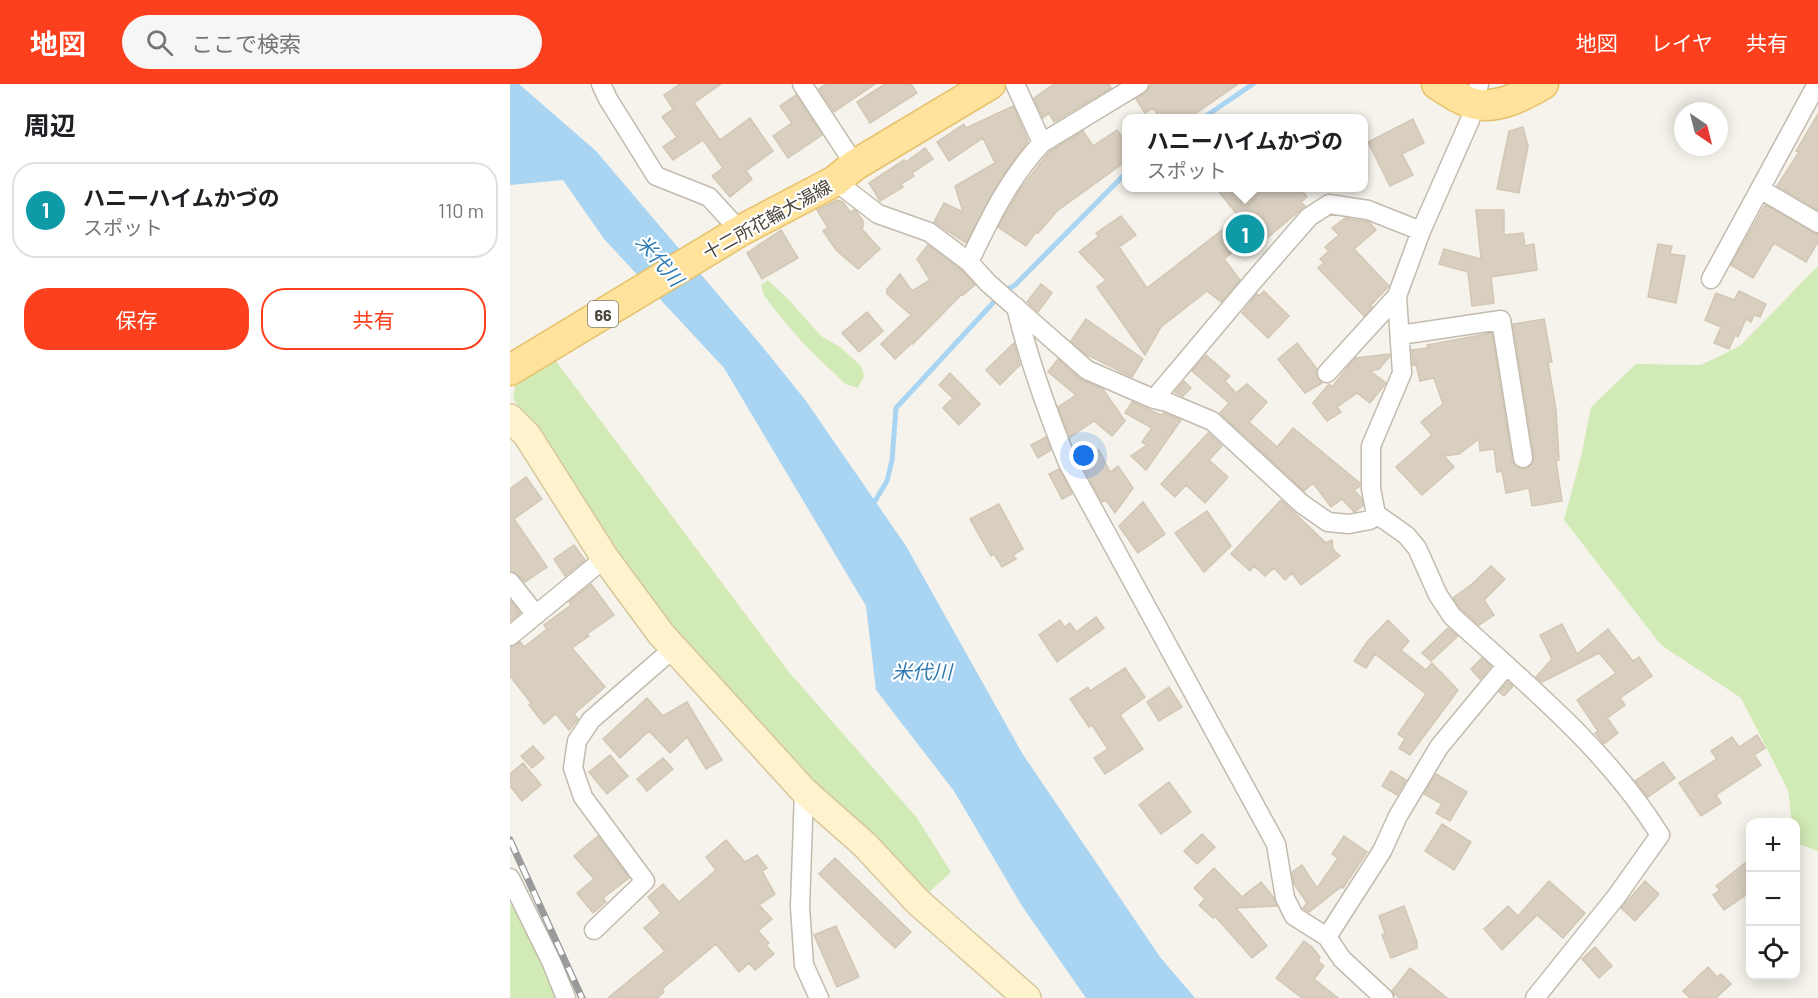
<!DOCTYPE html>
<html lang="ja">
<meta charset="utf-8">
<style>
:root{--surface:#fff;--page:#f6f6f6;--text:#202124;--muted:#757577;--line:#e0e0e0;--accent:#fc3f1d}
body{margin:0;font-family:Barlow,"Noto Sans JP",sans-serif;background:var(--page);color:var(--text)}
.controls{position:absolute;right:18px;bottom:18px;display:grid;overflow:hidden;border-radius:12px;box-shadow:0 3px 15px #0003}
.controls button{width:54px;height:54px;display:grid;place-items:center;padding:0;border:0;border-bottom:2px solid var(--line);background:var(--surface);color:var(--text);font:30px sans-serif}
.compass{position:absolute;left:1164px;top:18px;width:54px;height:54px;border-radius:50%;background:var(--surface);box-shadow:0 3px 15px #0003;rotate:145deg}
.you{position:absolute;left:574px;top:372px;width:21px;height:21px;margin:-15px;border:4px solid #fff;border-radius:50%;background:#1a73e8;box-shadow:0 0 0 9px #1a73e833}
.badge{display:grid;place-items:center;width:39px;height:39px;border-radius:50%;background:var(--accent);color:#fff;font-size:20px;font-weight:700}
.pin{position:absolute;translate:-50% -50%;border:3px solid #fff;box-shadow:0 2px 6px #0006}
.popup{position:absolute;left:612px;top:30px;width:246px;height:78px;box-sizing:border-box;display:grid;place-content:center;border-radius:12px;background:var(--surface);filter:drop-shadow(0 2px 4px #0005);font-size:20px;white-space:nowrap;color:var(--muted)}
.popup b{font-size:22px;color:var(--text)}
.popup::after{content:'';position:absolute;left:50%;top:100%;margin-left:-12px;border:12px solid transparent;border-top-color:var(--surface)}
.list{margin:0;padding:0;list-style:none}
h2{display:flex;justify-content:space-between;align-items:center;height:78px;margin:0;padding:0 24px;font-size:26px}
h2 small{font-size:20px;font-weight:400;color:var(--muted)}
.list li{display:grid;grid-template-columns:39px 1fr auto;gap:18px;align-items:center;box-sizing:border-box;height:96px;margin:0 12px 12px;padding:0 12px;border:2px solid var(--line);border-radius:24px}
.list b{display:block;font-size:22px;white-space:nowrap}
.list p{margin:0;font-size:20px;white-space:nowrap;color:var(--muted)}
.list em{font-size:20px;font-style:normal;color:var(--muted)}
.actions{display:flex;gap:12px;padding:18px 24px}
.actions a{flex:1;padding:14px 0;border:2px solid var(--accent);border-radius:24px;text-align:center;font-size:21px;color:var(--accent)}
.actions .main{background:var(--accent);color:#fff}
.icon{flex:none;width:33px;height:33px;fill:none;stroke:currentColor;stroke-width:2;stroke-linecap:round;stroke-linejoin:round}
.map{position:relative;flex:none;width:1308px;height:914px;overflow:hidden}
header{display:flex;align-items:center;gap:36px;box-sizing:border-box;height:84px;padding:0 30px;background:var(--accent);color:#fff}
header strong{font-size:28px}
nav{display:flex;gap:33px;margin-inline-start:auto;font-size:21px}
.search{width:420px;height:54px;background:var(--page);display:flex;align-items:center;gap:15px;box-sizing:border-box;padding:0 21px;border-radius:33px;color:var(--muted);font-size:22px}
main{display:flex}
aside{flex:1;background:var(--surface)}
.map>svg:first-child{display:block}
.green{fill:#d2eab5}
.water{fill:#a9d4f2}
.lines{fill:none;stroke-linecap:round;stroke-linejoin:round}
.stream{stroke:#a9d4f2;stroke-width:5}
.building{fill:#d8cfc1;stroke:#d3c7b4;stroke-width:1.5}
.street-casing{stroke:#c2bbae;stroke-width:21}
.secondary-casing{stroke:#d6c79b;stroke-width:30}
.primary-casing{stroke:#e6c16a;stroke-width:33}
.street{stroke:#fff;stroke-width:18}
.secondary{stroke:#fff3cd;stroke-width:27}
.primary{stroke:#ffe39c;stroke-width:30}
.rail-casing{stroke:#9a9a9a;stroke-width:7}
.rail{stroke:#fff;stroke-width:4.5;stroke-dasharray:14;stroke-linecap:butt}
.labels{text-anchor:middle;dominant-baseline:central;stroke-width:4.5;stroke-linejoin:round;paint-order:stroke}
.shield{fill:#fff;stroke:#817c74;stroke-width:1.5}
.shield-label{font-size:16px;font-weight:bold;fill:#4b4439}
.street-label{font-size:18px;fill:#4b4439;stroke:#fff}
.water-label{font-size:20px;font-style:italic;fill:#2e7ab2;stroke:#fff}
</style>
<header>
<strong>地図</strong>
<div class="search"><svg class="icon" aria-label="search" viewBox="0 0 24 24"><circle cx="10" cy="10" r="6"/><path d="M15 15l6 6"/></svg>ここで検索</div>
<nav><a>地図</a><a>レイヤ</a><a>共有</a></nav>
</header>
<main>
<aside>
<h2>周辺<small></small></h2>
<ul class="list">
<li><span class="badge" style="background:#0f9aa8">1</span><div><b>ハニーハイムかづの</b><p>スポット</p></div><em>110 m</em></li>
</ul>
<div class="actions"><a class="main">保存</a><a>共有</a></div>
</aside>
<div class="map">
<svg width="1308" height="914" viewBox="0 0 1308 914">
<rect width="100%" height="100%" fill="#f6f3ec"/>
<path class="green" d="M1308,182v585l-22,-8v-21h-4l-4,-32 -47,-92 -80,-53 -97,-125 17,-63 10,-50 45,-43 65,1 39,-19z
M258,196l22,21 31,35 19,11 21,19 3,10 -6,12 -13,-4 -42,-41 -29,-34 -10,-14 -3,-10z
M46,277l232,310 129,147 34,54 -25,23 -121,-118 -157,-176 -108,-166 -27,-36 2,-14z
M5,818l42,96h-47v-92z"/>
<path class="water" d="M0,0h9l77,67 165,194 45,56 100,145 116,207 138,204 35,41h-109l-64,-92 -68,-115 -78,-101 -10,-84 -142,-238 -120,-129 -41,-59 -53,5z"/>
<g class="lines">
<path class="stream" d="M693,34l50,-34
M362,422l15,-25 5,-21 4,-52 108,-117 11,-6 111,-112"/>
</g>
<path class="building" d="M170,0h41l-27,19 26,37 30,-22 23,33 -27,20 6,8 -22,18 -18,-21 11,-8 -20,-28 -30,20 -10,-13 14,-10 -15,-20 11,-8 -9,-14z
M316,0h49l-41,28 -15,-23z
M375,0h26l6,9 -47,30 -13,-21z
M544,0h55l2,4 -57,34 -5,-9 -6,5 -9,-20z
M642,0h86l-49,34h-29l-7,-10 -8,5 -9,-14 9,-6z
M286,11l26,40 -34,23 -15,-22 19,-13 -12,-17z
M503,22l15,35 -28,38 -34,64 -32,-21 10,-19 19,9 -8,-26 40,-23 -12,-25 -34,23 -12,-19 27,-18 2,4z
M1308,30v96l-41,-24 22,-34 -3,-1z
M903,35l11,24 -22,11 11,21 -23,11 -22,-44z
M1013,43l5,19 -9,47 -22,-4 12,-58z
M607,46l9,13v18l-69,50 -19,22 -2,-1 -10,14 -28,-19 21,-36 30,-39 34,-21 10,15z
M415,64l8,11 -21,14 2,3 -13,8 2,3 -23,14 -11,-18 35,-23 2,2z
M706,104h84l7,9 -6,5 4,4 -50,42 -7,-8 -24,19 16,21 -19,22 -14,-11 -46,36 -16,28 -48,-68 9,-7 -27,-28 20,-16 -3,-3 25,-17 15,19 -17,12 28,41 92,-71z
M327,116l6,2 7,10 4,-2 2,1 7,10v6l-2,1 19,21 -22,20 -22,-19 -13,-19 5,-3 -11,-18z
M1255,121l53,29v8l-12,20 -32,-19 -21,35 -22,-13z
M966,126h28v25l19,-2 2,13 9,-2 3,26 -46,7 3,26 -22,3 -4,-34 -29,-8 5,-15 37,10z
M835,134l24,4 7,8 -22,19 35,37 -19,20 2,1 -8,9 -46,-48 6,-5 -4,-4 9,-8 -4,-4 14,-12 -7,-7z
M271,146l17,28 -36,21 -15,-26z
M1148,160l14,2 -2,8 15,2 -9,47 -28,-6z
M418,161l33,25 14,15 -12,10 -1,-1 -49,50 -1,-1 -17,16 -14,-15 30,-29 -24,-21v-5l13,-15 12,17 18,-11 -13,-21z
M531,200l11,9 -14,19 -11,-10z
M754,207l25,25 -21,22 -26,-25 15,-19 2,2z
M1229,207l27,13 -6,13 -6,-2 -3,7 -5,-3 -8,18 -3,-2 -6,14 -15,-6 7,-16 -16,-7 11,-27 18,7z
M357,228l16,19 -24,21 -17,-19z
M576,235l57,40 -11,18 -47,-23 -14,-13z
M1034,235l8,43h-4l8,48 3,50 -3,1 6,40 -30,5 -3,-18 -23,5 -4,-22 -5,1 -3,-23 -14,2 -1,-12 -20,15 -15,2 10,11 -32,28 -26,-28 36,-32 -11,-13 22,-18 -9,-26 -14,3 -4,-17 -3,1 -1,-15 16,-2 -1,-3 65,-12 20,127 6,8 7,1 8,-6 1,-7 -21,-132z
M504,259l6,22 -20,20 -14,-15z
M787,259l20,26v8l5,6 -17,10 -27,-34z
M879,270l1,2 -11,13 -9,2 16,12 -16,20 -13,-10 -20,14 4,5 -14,9 -14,-18 16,-19 3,3 23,-29z
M696,271l24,21 -5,5 11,12 11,-9 20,18 -18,20 28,25 16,-19 67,55v3l-6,4 8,9 1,7 -9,6 -12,-13 -11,8 -18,-24 -9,8 -84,-78 9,-10 -37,-32z
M548,275l22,20 23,10 22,32 -13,15 -18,-15 -24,16 -12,-30 18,-12 -28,-23z
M440,289l30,31 -21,21 -16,-17 10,-10 -14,-13z
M674,297l7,7 -8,8 -8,-4z
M622,318l29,13 3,-2 17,7 -35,50 -15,-14 16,-11 -5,-3 10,-14 -27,-15z
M698,349l14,13 -13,14 19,17 -23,26 -19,-18 -11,12 -14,-13z
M536,353l5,13 -13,8 -7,-13z
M589,366l11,22 8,-6 15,22 -18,25 -9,-13 -4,2 -23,-43z
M549,385l13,25 -10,5 -13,-25z
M16,393l16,22 -28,20 33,48 -22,15 -7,-7 -8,-4v-82z
M771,416l45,43 6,-3 1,9 7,7 -39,29 -9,-12 -7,7 -11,-12 -9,8 -11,-10 -4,5 -19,-17z
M633,418l22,32 -27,19 -19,-27z
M489,420l24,45 -10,6 3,4 -14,8 -8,-13 -3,2 -21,-37z
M697,427l24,35 -27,26 -29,-39z
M64,461l11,15 -20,16 -11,-17z
M981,482l14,13 -21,21 10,15 -15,10 -18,-16 -8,-11 19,-14z
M81,500l23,31 -27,19 2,2 -17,12 33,39 -31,27 4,5 -9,11 -13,-16 -12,10 -15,-19 2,-2 -21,-27v-29l10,-5 4,5 23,-18 -3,-4 27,-20 -2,-3z
M0,516l10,13 -10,8z
M586,533l8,11 -47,34 -18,-27 21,-15 4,7 6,-4 6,9z
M878,536l21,21 -8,9 25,20 6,-7 26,27 -48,65 -11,-7 6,-9 -7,-5 28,-40 -51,-40 -9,14 -12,-7 13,-19z
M1052,540l15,30 31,-25 25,32 6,-4 13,19 -32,22 5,7 -18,13 11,15 -14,11 -9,-11 3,-2 -21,-31 39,-27 -17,-20 -57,29 -6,-5 16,-18 -12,-24z
M938,544l10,8 -27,25 -9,-8z
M972,574l9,8 -11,13 -9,-10z
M615,584l20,29 -25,18 23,34 -38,25 -11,-16 14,-9 -16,-24 -3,2 -19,-28 18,-12 2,4z
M998,598l5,4 -9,10 -5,-4z
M659,603l13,20 -23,14 -12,-19z
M137,614l16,18 24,-14 35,58 -16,9 -19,-32 -17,16 -21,-22 -29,27 -17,-19z
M1247,651l8,13 -11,7 7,10 -45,30 5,8 -20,13 -22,-33 38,-24 -6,-8 21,-14 7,10z
M23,662l11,12 -12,10 -11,-12z
M100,671l18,21 -21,18 -18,-22z
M153,674l10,11 -26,22 -10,-12z
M1153,678l12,16 -27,19 -13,-16z
M13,679l18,22 -19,16 -12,-15v-12z
M881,687l15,9 -9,15 -15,-9z
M926,690l31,18 -17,29 -14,-8 6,-9 -18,-10z
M659,698l22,30 -30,22 -22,-29z
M932,740l29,18 -17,28 -29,-19z
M692,750l13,13 -18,17 -13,-13z
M88,752l31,42 -26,20 3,4 -13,11 -16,-20 17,-14 -20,-23z
M834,752l23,16 -24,36 -2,-1 -32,25 -6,-4 4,-5 -13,-19 -2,-12 10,-7 15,23 21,-30 -6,-4z
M216,756l19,22 12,-7 10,13 -5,3 13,23 -16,11 13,14 -14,12 11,12 -3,2 8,9 -19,16 -6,-7 -10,9 -23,-28 -54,45 2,3 -7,6h-49l57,-47 -21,-23 17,-15 -13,-16 15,-13 16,18 37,-32 -10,-13z
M325,774l76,74 -16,16 -76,-74z
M1240,775v33l-26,18 -11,-15 7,-5 -4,-4z
M704,784l28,29 19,-15 13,16 3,8 -41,2 31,38 -15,12 -37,-42 -2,2 -14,-13 6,-6 -11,-11z
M1039,797l36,32 -22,25 -26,-23 -35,35 -18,-21 24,-23 10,10z
M1135,797l14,13 -24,27 -14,-13z
M894,822l13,36v6l-26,10 -9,-23 3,-2 -6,-17z
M326,842l23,51 -22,10 -23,-52z
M794,857l8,6 8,10 -2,4 6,5 -10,13 24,19h-36l-26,-20z
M1085,863l17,19 -13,12 -17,-19z
M1198,883l9,10 4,-3 10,10 -15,14h-26l-7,-7z
M900,884l37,30h-47l-6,-4 -2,-3z"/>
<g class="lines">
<defs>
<path id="street" d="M91,0l7,15 48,77 53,21 31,34
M292,0l53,81
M505,0l27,59 97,-59
M969,0l-9,36 -49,111 -24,65 5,77 -31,73v43l5,25 30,21 11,13 21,47 14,21c74,68 155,133 208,219l-44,62 -81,101
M325,97l43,33 51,18 40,30 19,21 99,87 67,29 13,3 45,19 90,83 26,18 21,2 21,-4 6,-6
M1250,105l58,34
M459,178c20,-42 40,-84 73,-119
M1201,195l106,-195
M506,223c13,55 31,104 52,156l208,381 9,54 9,18 33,21 15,22 42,39
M890,251l101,-15 22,138
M817,289l70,-77
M644,315l101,-120 54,-62 20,-13 39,6 53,21
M0,498l26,33
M0,552l95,-78
M294,707l-4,116 4,58 15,33
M0,794l41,83 15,37
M84,846l51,-49 -62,-84 -10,-29 4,-27 14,-21 83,-72
M817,853l55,-86 16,-35 41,-69 67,-81"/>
<path id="secondary" d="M0,334l17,17 78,123 56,76 143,157 61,54 53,57 109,96"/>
<path id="primary" d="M927,0c11,7 25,17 38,20 24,5 49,-9 68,-20
M0,286l230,-139 95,-50 20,-16 135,-81"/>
</defs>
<use href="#street" class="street-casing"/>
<use href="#secondary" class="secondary-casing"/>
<use href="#primary" class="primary-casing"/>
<use href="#street" class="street"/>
<use href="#secondary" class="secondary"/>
<use href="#primary" class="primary"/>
<defs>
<path id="rail" d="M0,756l72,158"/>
</defs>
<use href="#rail" class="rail-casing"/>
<use href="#rail" class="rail"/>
</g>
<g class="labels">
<rect class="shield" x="78" y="217" width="30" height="26" rx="4.5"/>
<g class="shield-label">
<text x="93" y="230">66</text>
</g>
<g class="street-label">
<text transform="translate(257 135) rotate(-29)">十二所花輪大湯線</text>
</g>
<g class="water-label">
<text transform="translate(150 176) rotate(49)">米代川</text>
<text x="412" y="587">米代川</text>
</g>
</g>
</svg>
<div class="controls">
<button>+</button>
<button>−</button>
<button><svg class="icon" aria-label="locate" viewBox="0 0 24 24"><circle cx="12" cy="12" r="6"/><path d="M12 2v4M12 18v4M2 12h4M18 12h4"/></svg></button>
</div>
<svg class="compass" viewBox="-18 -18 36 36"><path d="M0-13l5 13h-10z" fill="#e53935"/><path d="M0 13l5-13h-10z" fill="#757577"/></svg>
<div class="you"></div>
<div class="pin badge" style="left:735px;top:150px;background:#0f9aa8">1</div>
<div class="popup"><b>ハニーハイムかづの</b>スポット</div>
</div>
</main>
